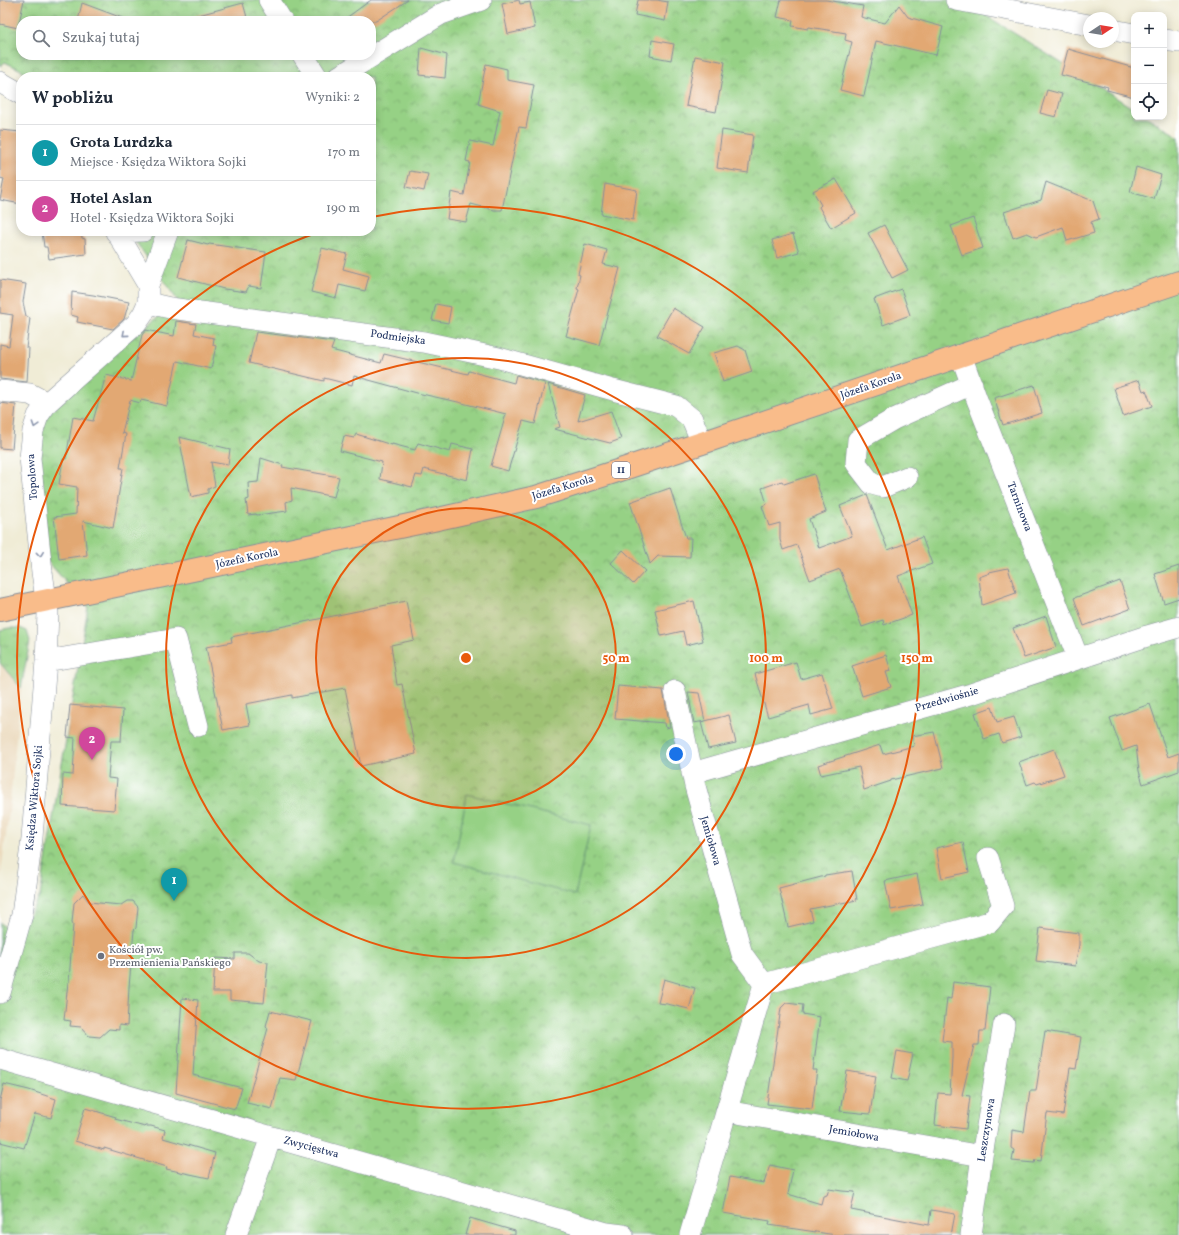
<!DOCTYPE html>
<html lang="pl">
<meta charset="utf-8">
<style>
:root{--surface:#fff;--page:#f6f6f7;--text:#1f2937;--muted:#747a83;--line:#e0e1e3;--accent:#b5179e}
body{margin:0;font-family:Vollkorn,serif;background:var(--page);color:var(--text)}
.controls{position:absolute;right:12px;top:12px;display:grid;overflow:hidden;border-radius:8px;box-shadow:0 2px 10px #0003}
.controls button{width:36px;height:36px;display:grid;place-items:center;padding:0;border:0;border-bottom:1px solid var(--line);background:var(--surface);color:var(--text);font:20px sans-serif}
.compass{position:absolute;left:1083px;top:12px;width:36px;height:36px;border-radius:50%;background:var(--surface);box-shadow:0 2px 10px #0003;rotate:78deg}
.you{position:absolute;left:676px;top:754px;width:14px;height:14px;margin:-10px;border:3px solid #fff;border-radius:50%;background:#1a73e8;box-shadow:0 0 0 6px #1a73e833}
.badge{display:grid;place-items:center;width:26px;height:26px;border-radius:50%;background:var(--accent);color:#fff;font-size:13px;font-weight:700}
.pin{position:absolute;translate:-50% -33px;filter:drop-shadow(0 1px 2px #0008)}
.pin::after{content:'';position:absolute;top:21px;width:14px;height:12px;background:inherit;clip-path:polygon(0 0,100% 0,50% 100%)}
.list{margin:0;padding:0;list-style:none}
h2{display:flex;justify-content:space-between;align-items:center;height:52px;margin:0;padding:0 16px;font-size:17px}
h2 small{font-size:13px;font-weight:400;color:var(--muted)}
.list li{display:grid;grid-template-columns:26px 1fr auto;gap:12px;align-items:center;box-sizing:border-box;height:56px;padding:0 16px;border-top:1px solid var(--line)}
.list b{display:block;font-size:15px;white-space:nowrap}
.list p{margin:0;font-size:13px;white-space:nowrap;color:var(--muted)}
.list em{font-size:13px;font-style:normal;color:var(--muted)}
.icon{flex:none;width:22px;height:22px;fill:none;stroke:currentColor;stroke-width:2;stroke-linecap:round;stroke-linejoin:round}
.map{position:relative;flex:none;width:1179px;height:1235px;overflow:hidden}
.search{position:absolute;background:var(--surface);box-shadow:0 2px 10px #0003;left:16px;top:16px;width:360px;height:44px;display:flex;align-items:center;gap:10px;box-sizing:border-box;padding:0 14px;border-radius:16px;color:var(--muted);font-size:15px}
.panel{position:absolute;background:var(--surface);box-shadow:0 2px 10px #0003;left:16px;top:72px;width:360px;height:164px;border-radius:16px}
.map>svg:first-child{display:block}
.built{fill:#ead8ba}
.grass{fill:url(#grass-tufts);stroke:#588072}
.park{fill:url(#park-crowns);stroke:#588072;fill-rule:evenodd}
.garden{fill:#96d185;stroke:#588072}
.building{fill:#e2a873}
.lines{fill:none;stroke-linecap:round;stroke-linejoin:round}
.minor-casing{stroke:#868e9a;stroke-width:22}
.highway-casing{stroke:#868e9a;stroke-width:24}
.minor{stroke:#fff;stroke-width:21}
.highway{stroke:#f9bc8a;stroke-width:22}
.oneway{stroke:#8d97ae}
.ring{fill:none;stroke:#e8590c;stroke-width:2}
.worship-dot{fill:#6b7280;stroke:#fff;stroke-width:1.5}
.labels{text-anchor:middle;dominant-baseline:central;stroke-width:4;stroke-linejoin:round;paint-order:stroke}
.shield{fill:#fff;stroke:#5f6d8e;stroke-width:1}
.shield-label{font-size:10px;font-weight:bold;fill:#1b2f5e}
.street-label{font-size:11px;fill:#1b2f5e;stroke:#fff}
.worship-label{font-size:11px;fill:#5b616d;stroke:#fff;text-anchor:start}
.centre{fill:#e8590c;stroke:#fff;stroke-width:2}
.ring-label{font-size:12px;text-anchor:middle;font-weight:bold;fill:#e8590c;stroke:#fff;stroke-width:4;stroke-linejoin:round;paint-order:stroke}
</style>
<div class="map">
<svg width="1179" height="1235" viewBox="0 0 1179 1235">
<defs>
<pattern id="grass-tufts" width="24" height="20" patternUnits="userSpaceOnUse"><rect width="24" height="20" fill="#96d185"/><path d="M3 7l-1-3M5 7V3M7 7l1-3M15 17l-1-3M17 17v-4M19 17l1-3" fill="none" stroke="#7aaa70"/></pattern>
<pattern id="park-crowns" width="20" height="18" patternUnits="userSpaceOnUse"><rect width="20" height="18" fill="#96d185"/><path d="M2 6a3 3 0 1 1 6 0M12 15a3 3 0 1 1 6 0" fill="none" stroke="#7aaa70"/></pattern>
</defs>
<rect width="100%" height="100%" fill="#fff"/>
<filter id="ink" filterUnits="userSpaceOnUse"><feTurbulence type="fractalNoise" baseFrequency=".025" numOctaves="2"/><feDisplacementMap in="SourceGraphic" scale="8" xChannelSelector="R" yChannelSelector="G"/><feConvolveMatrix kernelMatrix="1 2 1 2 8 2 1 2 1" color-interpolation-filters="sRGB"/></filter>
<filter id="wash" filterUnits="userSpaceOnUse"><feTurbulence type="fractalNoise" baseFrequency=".012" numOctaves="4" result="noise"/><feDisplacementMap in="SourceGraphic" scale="16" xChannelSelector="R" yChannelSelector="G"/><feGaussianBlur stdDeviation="0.9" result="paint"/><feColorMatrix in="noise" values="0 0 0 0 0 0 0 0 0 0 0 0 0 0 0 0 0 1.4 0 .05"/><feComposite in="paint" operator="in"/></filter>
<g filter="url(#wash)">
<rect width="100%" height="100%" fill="#f0ecd6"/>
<path class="built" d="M0,663l21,25 -12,124 -9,67z"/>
<path class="grass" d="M9,628h11l7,3 3,10 -9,47 -21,-25v-33z
M0,922l4,4 3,7 -7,28z"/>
<path class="park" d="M0,0h980l-1,11 155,98v8h13l32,20v1098h-1179v-270l40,-69 48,-289 -40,-45 -10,-136 41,-46 99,-79 -50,-70h243v-154h-336l-30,-15 -5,4zM21,21h350v34h-350z"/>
<path class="garden" d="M467,794l124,31 -16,70 -121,-33z"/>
<g id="blocks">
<path class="building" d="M0,0h24l-6,28 -18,-4z
M371,0h37l-32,21h-34z
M519,0l1,4 10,-2 5,26 -27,6 -6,-30z
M638,0h19l11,2 -3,19 -30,-6z
M781,0h45l37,6 -2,11 24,6 14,-18 9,12 35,10 -7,28 -60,-14 -6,29 -6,26 -24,-6 12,-48 -7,-2 1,-7 -37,-6 -1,2 -16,-3 1,-6 -16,-3z
M82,3l43,16v2h-47z
M243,3l5,18h-52l-1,-5z
M652,40l22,4 -3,16 -21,-4z
M421,48l26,7 -2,23 -26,-3z
M1068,49l66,19v29l-27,-7 1,-3 -47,-12z
M695,56l30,6 -9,50 -30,-6z
M486,64l21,5v11l27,5 -8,43 -7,-1 -17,83h-8l-23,-6 -5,18 -19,-3 4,-27 13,3 6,-33 -4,-1 4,-20 23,5 7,-35 -22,-7z
M1047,90l15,4 -6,23 -16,-4z
M0,130l21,2v72l-21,-4 4,-21 -4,-1z
M722,130l31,5 -5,38 -31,-5z
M1136,167l25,8 -7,24 -24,-7z
M410,171l18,3 -4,17 -18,-4z
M836,179l20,34 -25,15 -12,-21 2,-2 -8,-14z
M1046,182l47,19 6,18 -8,3 3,11 -27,8 -4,-14 -27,10 -9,-4 -14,5 -9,-26 37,-12z
M605,184l32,6 -4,30 -32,-6z
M973,218l10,30 -21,7 -11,-29z
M884,225l24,45 -16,8 -24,-45z
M42,231h39l1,7 3,1 1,15 -37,5 -2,-12h-3z
M793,234l6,18 -22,6 -5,-18z
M188,240l20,5 1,-1 57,8 -5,36 -12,-2 -3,6 -22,-3 -46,-12z
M585,244l22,6 -4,14 17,4 -21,77 -33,-9 13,-47 -2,-1 3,-13 -2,-1z
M322,248l25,6 -4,15 26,7 -4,15 -26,-6 -3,13 -25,-6z
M0,280l26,4 -3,18 3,14 4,2 -4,30h3l-2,34 -27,-3v-35l9,2 4,-31 -13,-2z
M901,289l9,26 -27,10 -9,-26z
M72,292l21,3 36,7 -5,17 -11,10 -36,-7 1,-5 -7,-2z
M436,304l15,3 -3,16 -16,-3z
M673,308l32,19 -16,27 -32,-18z
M176,321l20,3 -2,10 20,4 -1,7 3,1 -5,23 -34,-8 -10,45 -26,-6 -1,3 -10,-3 -8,33 4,1 -6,34h3l-10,60 -30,-7 4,34 -28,4 -5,-42 22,-3 1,-27 -18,-3 4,-25h3l7,-42 20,4 13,-46 25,6 11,-46 4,-5 28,6z
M256,332l78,10 -3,8 50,13 3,-9 84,20 1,-3 45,12 2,-8 29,8 -10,41 -12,-3 -15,50 -17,-5 15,-52 -48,-12 -41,-9 -63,-17 -2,9 -28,-7v3l-75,-18z
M738,346l7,4 7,22 -29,10 -9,-29z
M1139,380l4,11 3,-1 6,16 -29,10 -9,-28z
M548,384l37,11 -7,26 33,-10 10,28 -11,4 -56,-14 6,-2z
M1034,385l8,28 -39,12 -9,-27z
M0,403l16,2 -4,44 -12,-1z
M356,434l36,11v-1l23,6 3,-7 32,9 2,-8 21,5 -6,31 -43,-11 -2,7 -6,-1 -4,12 -32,-8 2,-17 -42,-11 4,-15 10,2z
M179,437l51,12 -2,16 -17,-3 4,24 -7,3v4l-17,4z
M261,458l22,7 -1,2 57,10 -5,20 -43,-9 1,12 -6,2 1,9 -30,4 -1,-1 -8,1 -2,-15 3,-1 -1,-16 10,-1z
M814,474l12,38 -17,7 10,29 33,-12 -12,-30 27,-11 21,55 34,-13 10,27 -34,12 14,39 -28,10 -1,-5 -21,7 -22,-58 -30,11 -13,-35 -14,5 -3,-10v-17l-11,3 -7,-20 5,-2 -5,-16 20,-7 2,3z
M670,488l16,50h5l-1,19 -32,-1 -8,8 -20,-62z
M623,550l22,21 -12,13 -22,-21z
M1179,566v32l-15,5 -9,-29z
M1008,568l8,25 -34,12 -3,-28 11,-4 -1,-1z
M1120,581l10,28 -46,17 -10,-28z
M406,601l8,39 -23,5 6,40 5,-1 14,70 -55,12 -16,-78 -53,10v-3l-46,9 4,21 -27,5 -17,-83 26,-5 -1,-5z
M694,601l9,40 -17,4 -3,-14 -22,5 -6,-26z
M1046,616l10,31 -32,11 -11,-30z
M886,655l5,16 -5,1 5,15 -29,9 -10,-30z
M796,662l5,17 21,-6 11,36 -22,6 -2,-10 -41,12 -13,-43z
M618,686l45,4 7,37 -4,1 -1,-5 -50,-4z
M688,692l11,1 6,28 -11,2z
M1150,704l18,53 11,-4v18l-36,13 -4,-13 -3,-25 -14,5 -12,-33z
M70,705l53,5 -2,31h-10l-3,37 9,1 -3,31 -52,-4 1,-32 10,1 2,-37 -8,-1z
M992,707l5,15 17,-5 7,20 -19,6 -3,-9 -15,5 -9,-26z
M729,715l7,28 -28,6 -7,-27z
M934,732l9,36 -52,12v1l-27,9 -5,-23 -38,8 -3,-10 62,-20 3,9 31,-8 -2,-10z
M1054,749l10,26 -27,9 -2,-2 -8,3 -8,-23z
M963,842l6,30 -27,6 -6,-30z
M852,871l5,29 -47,9 3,12 -25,6 -9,-39 46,-12v-1z
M917,874l6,30 -32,6 -6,-29z
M83,894l6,8 32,3 6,-4h6l5,6 -2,21 -2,2 -5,57 -2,39 -8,-1v5l-10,-1 -9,8 -11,-1 -8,-9 -11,-1 1,-5 -7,-1 4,-38h1l4,-58 -1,-2 2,-19z
M1040,928l39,5v12l-4,21 -39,-5z
M235,953h13l11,8 9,1 -4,41 -34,-3v-8h-17l2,-34 20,1z
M664,979l31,9 -6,21 -22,-5 -9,-1z
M953,982l37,5 -5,44h-5l-1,14h-5l-12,50 8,1 -4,33 -31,-4 3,-32 12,1 2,-36v-16l-10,-1 5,-43 4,1z
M182,998l16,2 -5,75 49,13 -7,21 -59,-16z
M786,1003l17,2 -1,9 18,3 -7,53h4l-5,39 -45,-5 14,-96z
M270,1011l42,10 -16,59 -16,-2 -8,31 -25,-6 21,-75 -2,-2z
M1045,1031l36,6 -5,32 -6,-1 -7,47 -16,-2 -6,48 -6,-1 -1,3 -22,-2 2,-11 -3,-2 1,-18 12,2 6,-41h6z
M897,1051l16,3 -6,27 -15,-3z
M847,1071l29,5 -6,38 -30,-3z
M4,1084l25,6 27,9 -5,19 -16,-4 -11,34 -24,-6v-42z
M85,1108l31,9 -1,2 30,8 1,-1h5l14,4 -2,8 52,15 -6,25 -43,-9 1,-2 -63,-19v2l-29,-9z
M770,1165l23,5 -5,24 33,10 2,-8 4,-1 2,-6 13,2 13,1 -4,18 78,15 2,-15 24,4 -4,21h-115l-67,-10 1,-4 -47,-8 7,-36 34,6z
M470,1218l45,13v4h-50z"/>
</g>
</g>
<g filter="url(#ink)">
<use href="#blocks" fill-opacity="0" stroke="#868e9a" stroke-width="1"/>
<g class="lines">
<defs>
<path id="minor" d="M269,0l13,21
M956,0l133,25
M1113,30l21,4
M1164,40l15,2
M303,55l14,22
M338,77l103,-63 40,-14
M0,82l21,12
M116,232l27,-1
M148,285l20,-54
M148,303l22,5 254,34 75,16 114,32 63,16 16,13 10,24
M961,355l15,42 102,261
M0,391l30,3 17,9
M907,477l-24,10 -11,-3 -16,-21 2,-23 36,-21 78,-35
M46,661l130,-22 22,87
M675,691l20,95 47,168 22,30
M692,773l279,-79 176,-58 32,-9
M0,993l22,-78 10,-77 14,-177 2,-48 -6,-41 -12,-114 3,-27 5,-15 9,-13 89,-79 7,-10 5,-11v-18l-32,-54
M0,1059l607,174 16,2
M726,1111l256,45
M236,1235l35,-98
M690,1235l74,-251 226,-62 13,-16 -15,-48
M971,1235l11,-79 22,-132"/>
<path id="highway" d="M0,610l433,-90 103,-23 69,-22 97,-32 477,-161"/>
</defs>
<use href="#minor" class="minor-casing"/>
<use href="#highway" class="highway-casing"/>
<use href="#minor" class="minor"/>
<use href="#highway" class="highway"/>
</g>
<defs><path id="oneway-chevron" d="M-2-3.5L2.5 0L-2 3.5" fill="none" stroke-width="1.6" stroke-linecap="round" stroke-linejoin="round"/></defs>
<g class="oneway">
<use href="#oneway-chevron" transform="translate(125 334) rotate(139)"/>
<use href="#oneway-chevron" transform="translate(35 425) rotate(108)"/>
<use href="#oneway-chevron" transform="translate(40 554) rotate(84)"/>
</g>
</g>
<circle cx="466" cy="658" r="150" fill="#e8590c" fill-opacity=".12"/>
<g class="ring">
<circle cx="466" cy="658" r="150"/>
<circle cx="466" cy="658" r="300"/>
<path d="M372 217A451 451 0 1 1 319 232"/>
</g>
<circle class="worship-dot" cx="101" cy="956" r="4"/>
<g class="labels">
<rect class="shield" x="612" y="462" width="18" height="16" rx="3"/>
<g class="shield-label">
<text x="621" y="470">11</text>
</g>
<g class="street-label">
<text transform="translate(398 338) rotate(8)">Podmiejska</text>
<text transform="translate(871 386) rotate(-19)">Józefa Korola</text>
<text transform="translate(33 477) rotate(-94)">Topolowa</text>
<text transform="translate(563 488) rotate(-17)">Józefa Korola</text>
<text transform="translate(1019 507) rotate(69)">Tarninowa</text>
<text transform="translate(247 559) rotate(-12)">Józefa Korola</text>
<text transform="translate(947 700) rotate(-16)">Przedwiośnie</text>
<text transform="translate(35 798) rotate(-85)">Księdza Wiktora Sojki</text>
<text transform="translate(710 841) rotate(74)">Jemiołowa</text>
<text transform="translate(987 1130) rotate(-81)">Leszczynowa</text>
<text transform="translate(854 1134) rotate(10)">Jemiołowa</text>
<text transform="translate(311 1148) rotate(15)">Zwycięstwa</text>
</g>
<g class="worship-label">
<text x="109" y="950">Kościół pw.<tspan x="109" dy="13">Przemienienia Pańskiego</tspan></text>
</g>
</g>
<circle cx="466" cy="658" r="6" class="centre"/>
<g class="ring-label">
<text x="616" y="662">50 m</text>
<text x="766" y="662">100 m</text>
<text x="917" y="662">150 m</text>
</g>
</svg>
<div class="controls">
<button>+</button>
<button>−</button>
<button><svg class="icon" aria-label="locate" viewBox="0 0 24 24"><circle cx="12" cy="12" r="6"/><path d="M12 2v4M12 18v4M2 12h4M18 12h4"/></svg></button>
</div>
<svg class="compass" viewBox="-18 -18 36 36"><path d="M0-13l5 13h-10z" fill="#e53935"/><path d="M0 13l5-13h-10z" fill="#747a83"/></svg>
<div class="you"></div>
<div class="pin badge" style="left:174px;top:901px;background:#0f9aa8">1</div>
<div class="pin badge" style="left:92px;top:760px;background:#d1479c">2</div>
<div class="search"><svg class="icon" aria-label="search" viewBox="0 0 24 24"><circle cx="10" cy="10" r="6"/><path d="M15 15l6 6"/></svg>Szukaj tutaj</div>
<section class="panel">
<h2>W pobliżu<small>Wyniki: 2</small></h2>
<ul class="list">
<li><span class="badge" style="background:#0f9aa8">1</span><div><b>Grota Lurdzka</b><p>Miejsce · Księdza Wiktora Sojki</p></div><em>170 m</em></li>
<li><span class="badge" style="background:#d1479c">2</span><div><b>Hotel Aslan</b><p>Hotel · Księdza Wiktora Sojki</p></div><em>190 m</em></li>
</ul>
</section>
</div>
